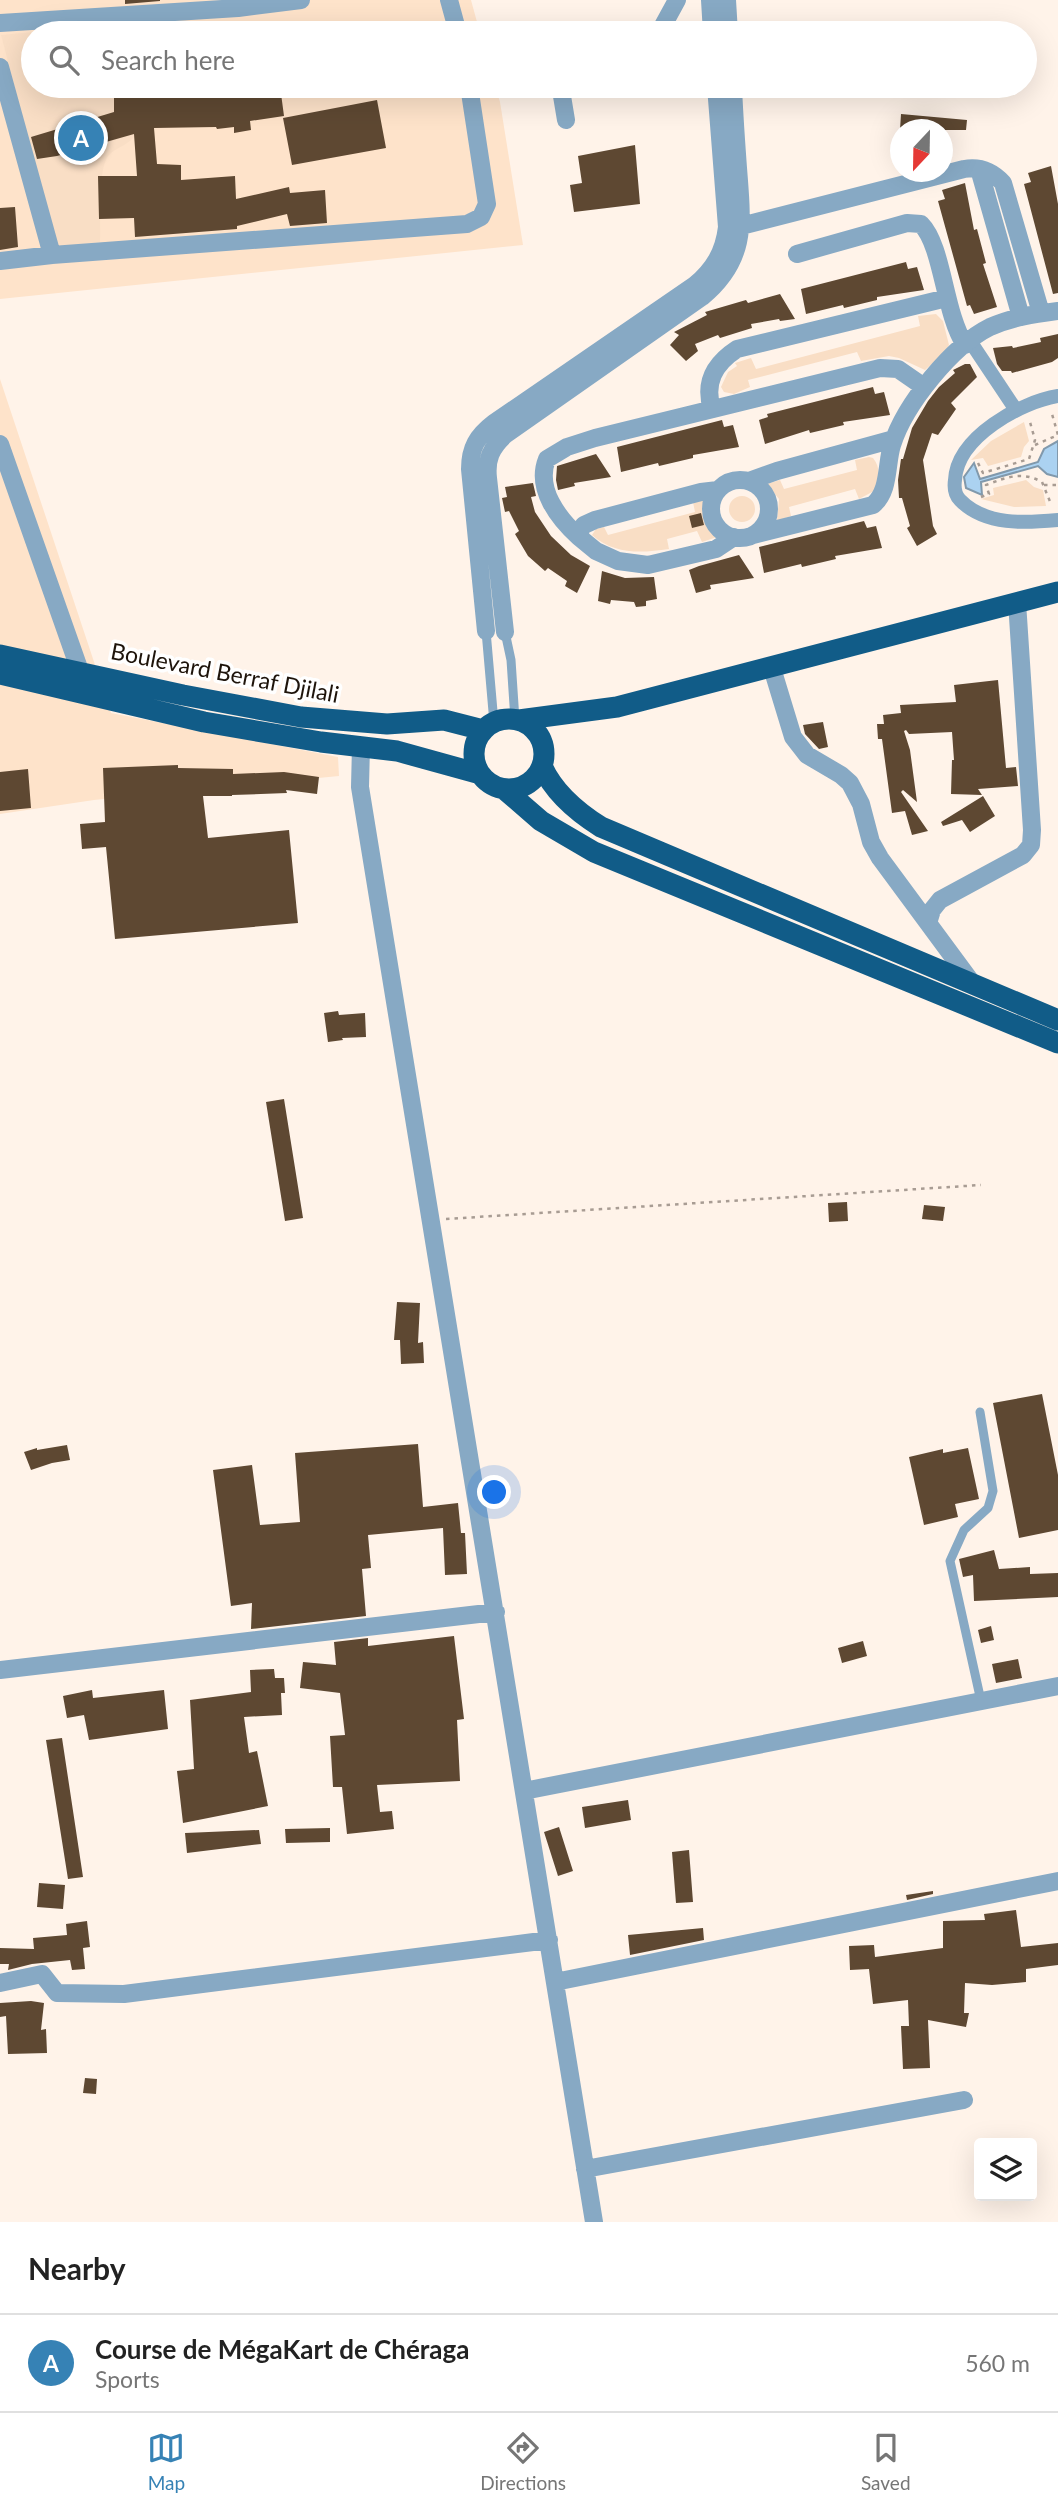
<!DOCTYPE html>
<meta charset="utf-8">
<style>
:root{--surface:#fff;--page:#f6f6f6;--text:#222;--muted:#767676;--line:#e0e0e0;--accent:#3682b5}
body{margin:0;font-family:Lato,sans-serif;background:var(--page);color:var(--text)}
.controls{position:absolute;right:21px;bottom:21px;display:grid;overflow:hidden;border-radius:7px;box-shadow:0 7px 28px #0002}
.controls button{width:63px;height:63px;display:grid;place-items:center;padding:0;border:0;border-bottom:2px solid var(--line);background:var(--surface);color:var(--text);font:35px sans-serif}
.compass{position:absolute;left:890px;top:119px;width:63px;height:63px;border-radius:50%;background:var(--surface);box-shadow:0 7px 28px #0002;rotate:202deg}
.you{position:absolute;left:495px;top:1493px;width:24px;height:24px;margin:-18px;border:5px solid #fff;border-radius:50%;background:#1a73e8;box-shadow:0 0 0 10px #1a73e833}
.badge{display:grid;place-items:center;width:46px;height:46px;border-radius:50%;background:var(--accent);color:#fff;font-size:23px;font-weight:700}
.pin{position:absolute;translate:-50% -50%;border:4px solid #fff;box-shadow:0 2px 7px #0006}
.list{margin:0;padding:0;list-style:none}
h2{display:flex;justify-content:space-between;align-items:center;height:91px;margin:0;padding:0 28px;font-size:30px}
h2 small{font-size:23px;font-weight:400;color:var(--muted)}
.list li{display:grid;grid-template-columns:46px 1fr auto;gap:21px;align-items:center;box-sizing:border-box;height:98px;padding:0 28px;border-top:2px solid var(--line)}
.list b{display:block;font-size:26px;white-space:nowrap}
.list p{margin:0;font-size:23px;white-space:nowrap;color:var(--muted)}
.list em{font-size:23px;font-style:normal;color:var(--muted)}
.icon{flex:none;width:38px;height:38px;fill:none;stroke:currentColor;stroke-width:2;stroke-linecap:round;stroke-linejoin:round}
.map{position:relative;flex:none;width:1058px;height:2222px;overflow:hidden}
.search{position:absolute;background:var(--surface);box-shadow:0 7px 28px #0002;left:21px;right:21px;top:21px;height:77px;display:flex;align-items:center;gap:18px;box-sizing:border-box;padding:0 24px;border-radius:38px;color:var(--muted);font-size:26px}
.sheet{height:189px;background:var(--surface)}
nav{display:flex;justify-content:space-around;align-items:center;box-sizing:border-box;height:98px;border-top:2px solid var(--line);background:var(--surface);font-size:19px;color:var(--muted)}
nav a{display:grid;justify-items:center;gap:4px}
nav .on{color:var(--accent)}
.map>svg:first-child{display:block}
.built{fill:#fee3ca}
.green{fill:#f9dec5}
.water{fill:#abd2f1;stroke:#8199ac;stroke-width:2}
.building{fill:#5e4832}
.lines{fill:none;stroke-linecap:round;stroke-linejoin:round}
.path{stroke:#a89c93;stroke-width:2.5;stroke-dasharray:3.5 5;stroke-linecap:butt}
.service{stroke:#87a9c4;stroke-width:9}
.pedestrian{stroke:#87a9c4;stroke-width:14}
.minor{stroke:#87a9c4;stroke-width:18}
.trunk{stroke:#115c88;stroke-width:21}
.labels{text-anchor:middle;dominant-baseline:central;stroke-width:7;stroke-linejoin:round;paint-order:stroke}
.street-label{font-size:23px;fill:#1e140b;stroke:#fff}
</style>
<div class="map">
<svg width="1058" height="2222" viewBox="0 0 1058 2222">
<rect width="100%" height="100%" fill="#fff3e9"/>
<path class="built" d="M0,0h471l9,33h-447v53h462l5,16 23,143 -523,54z
M0,379l111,334 227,44 1,19 -245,24 -94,14z"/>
<path class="green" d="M119,24l1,9h-87v53h96l7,48c-7,11 -17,12 -26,20 -13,11 -9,69 -10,88l-43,5 -56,-212z
M936,314l7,7 6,24 -5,8 -19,17 -26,-12 -10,-2 -28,5 -4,-9 -109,28 2,7 -16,7 -10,-2 -3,-5 7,-15 9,-6 -2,-3 16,-5 5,11 164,-43 -2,-10z
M1024,422l5,19 -5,6 -3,10 -33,9 -5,-8 -12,2 20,-19z
M869,457l4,1c8,10 7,22 1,33l-15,8 -4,-10 -66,18 2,9 -14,5 2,-22 -12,-15 13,-4 4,9 73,-19 -2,-10z
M1026,480l8,7 9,3 3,16 -32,1 -33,-8 13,-4 -1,-7z
M729 509a13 13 0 1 1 26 0a13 13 0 1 1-26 0Z
M705,499c-4,15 2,27 12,38l-15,5 -5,-11 -30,8 2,10c-28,4 -54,6 -77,-14l4,-6 8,-2 4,8 87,-23 -2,-10z"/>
<path class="water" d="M1058,441v36l-11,-3 -9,-8 -57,16 1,13 -16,-7 -2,-11 10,-14 6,16 58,-17 6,-13z"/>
<path class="building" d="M125,0h35v1l-35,3z
M160,24v9h-30l-1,-7z
M114,86h88v4l29,-4h49l4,30 -34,5 1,9 -17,3v-6l-17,2 -1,-2 -62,1 3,36 24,1v15l54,-4 1,23 53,-12 1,6 35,-3 2,33 -37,3 -3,-12 -50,12v3l-102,8 -1,-19 -35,1 -1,-43h39l-3,-42 -77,22 -20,3 -6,-22 83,-25z
M377,100l9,48 -94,17 -9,-47z
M901,114l66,6 -1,10h-66z
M635,145l5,59 -66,8 -4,-27 12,-2 -4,-27z
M1051,166l7,38v89l-5,1 -29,-110 7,-2 -3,-9z
M965,183l9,47 3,-1 9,34 -3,1 14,43 -23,7 -4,-9 -3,1 -29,-105 7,-2 -3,-9z
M15,207l3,40 -18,3v-42z
M906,262l2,7 9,-2 7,23 -47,7v3l-33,8 -1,-3 -37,9 -5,-25z
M780,294l15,25 -15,2 -1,-2 -28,5 1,4 -32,10 -2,-3 -23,9 3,7 -12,10 -16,-16 9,-10 -5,-3 33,-17 -2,-3 41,-12 2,3z
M1058,334v24l-6,4 -40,11 -1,-2h-9l-5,-7 -4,-16 19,-2 1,2 28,-6 -1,-4z
M965,364h5l7,13 -26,26 5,6 -18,26 -6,-2 -9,27 10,66 4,8 -20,12 -10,-18 3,-2 -8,-28h-3l-1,-18 3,-21h2l9,-31 16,-27 11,-14 16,-14 -2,-3z
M873,387l2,7 9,-2 6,23 -47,7 1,3 -34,8 -1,-3 -44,14 -6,-24 9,-3 -1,-3z
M722,420l2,7 9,-2 6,22 -46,8v3l-34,8 -1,-3 -37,9 -4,-25z
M596,454l15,23 -37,6 1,3 -17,4 -2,-10 1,-14z
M533,483l3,13 -5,1 4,15 16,24 20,19 19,11 -13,27 -12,-7 2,-5 -19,-13 -3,3 -17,-15 -13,-22 4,-3 -10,-20 -4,1 -3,-14 5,-1 -2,-10z
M701,513l3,12 -12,3 -3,-12z
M864,521l3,7 9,-2 6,22 -47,8 1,3 -34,8 -1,-3 -37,9 -5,-26z
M739,555l15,23 -44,7 1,4 -15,4 -7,-23 10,-4z
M602,571l23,7 29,-1 3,22 -11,2v5l-10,1 -2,-5 -23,-2 -1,4 -12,-3z
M998,680l8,88 10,-1 2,19 -40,3 4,6 -31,-1 1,-34h2l-2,-28 -43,2 -3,-4 -2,1 6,19 7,52 -14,-12 -2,2 27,39 -16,4 -7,-24 -13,2 -10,-74h-4l-1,-15h7l-1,-9 18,-2 -1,-8 56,-3 -2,-17z
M823,722l5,25 -9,2 -14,-15 -2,-9z
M178,765v3l55,1v5l51,-2 35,5 -2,17 -31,-4 1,3 -55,2v1h-29l5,42 81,-8 9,93 -183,16 -9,-92 -24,2 -2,-25 25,-2 -2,-54z
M28,769l3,39 -31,3v-39z
M983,796l12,20 -25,16 -8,-12 -19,6 -2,-4z
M338,1011l1,4 26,-2 1,24 -24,1 1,2 -15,2 -4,-29z
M284,1099l19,119 -18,3 -19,-119z
M847,1202l1,19 -19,1 -1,-19z
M924,1205l21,2 -2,14 -21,-2z
M397,1302l23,1 -2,40 5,-1 1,21 -23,1 -1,-24h-6z
M1042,1394l16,81v55l-39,8 -26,-135z
M418,1444l5,63 35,-4 3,30h4l2,41 -22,1 -2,-47 -75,7 3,33 -9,1 4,47 -115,13 1,-26 -21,3 -18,-136 39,-5 8,60 40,-3 -5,-69z
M67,1445l3,15 -18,3 -21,7 -7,-18 13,-4v2z
M968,1448l11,51 -24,5 3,13 -34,8 -15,-68 34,-8v4z
M994,1550l5,19 31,-2v7l28,-1v24l-84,4 -1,-26 -10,2 -4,-18z
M991,1626l3,14 -13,3 -3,-13z
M454,1636l10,83 -7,1 3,61 -83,4 3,27 12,-1 2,18 -47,5 -5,-47h-9l-3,-51 15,-1 -5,-42 -40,-5 3,-26 33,3 -2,-23 34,-4v8z
M863,1641l4,15 -25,7 -4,-15z
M1018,1659l4,19 -26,5 -4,-19z
M274,1669l1,9h9l1,15h-4l1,22 -38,2 5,36 8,-2 11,55 -85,17 -6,-52 17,-2 -4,-69 61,-8 -1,-22z
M92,1690l1,8 71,-8 4,39 -79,11 -5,-25 -17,3 -4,-22z
M62,1738l21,139 -15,2 -22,-139z
M628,1800l3,20 -46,8 -3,-21z
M559,1827l14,44 -15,5 -14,-44z
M330,1828v14l-44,1 -1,-14z
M259,1830l2,14 -74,9 -2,-20z
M689,1850l4,52 -17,1 -4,-51z
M39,1883l26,2 -2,24 -26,-2z
M933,1891v3l-26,6 -1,-5z
M1016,1910l5,37 37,-4v22l-32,4v13l-34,3 -27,-2 -1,30h5l-3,14 -38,-7 2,48 -27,1 -2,-43h8l-1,-26 -35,4 -4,-35 -19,1 -1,-24 25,-1 1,12 68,-9v-27l42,-1 -1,-6z
M87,1921l3,26 -7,1 2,21 -13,1 -2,-10 -38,4 -24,6 1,-6h-9v-16l34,1 -1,-11 34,-3 -1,-11z
M703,1928l1,12 -74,15 -2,-20z
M31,2001l13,2 -3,27 5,-1 1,24 -39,1 -2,-38 -6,1v-14z
M85,2078l12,1 -1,15 -13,-1z"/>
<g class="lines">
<path class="path" d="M1035,445l23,-10 -6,-21
M978,463l5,10 46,-14 6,-19 -5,-18
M1044,485h14
M981,497l8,-3 -3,-9c21,-8 36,-14 56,-3l9,22
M446,1219l535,-34"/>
<path class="service" d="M486,631l8,92
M505,632l6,28 4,60
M980,1412l13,79 -5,17 -24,22 -14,31 31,140"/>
<path class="pedestrian" d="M970,341l46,69
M1058,396c-37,6 -101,41 -103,84 -1,7 0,15 5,20 25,26 66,23 98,20"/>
<path class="minor" d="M449,0l9,33
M710,0l2,33
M727,0l2,33
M0,23l238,-15 63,-8
M659,33l18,-33
M0,67l52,188
M566,86l-4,10 4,24
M979,169l42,148
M741,226l223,-57c16,-3 28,2 39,14l38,130
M797,254l110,-31 14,1c22,22 23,89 44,121
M0,261l52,-6 415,-31 14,-7 6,-13 -18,-118
M712,409c-8,-26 2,-45 25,-60l210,-51
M0,444l80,227
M711 509a29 29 0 1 1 58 0a29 29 0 1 1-58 0Z
M749,481l28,-10 117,-32
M718,490l-17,2 -106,28 -11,5 -6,8 1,4 17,14 22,10 30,4 68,-16 18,-12
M753,535l120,-30c17,-14 13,-41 19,-60 13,-41 60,-99 98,-118 22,-10 45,-13 68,-16
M579,537c-20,-18 -44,-48 -32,-78l20,-12 28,-9 285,-70 18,1 26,18
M486,631l-16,-162c0,-21 7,-33 24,-46l201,-138c19,-16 29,-33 32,-58l-11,-141
M505,632l-17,-154c-2,-19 3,-30 17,-43l197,-138c46,-38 40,-76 36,-129 -2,-28 -4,-55 -5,-82
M772,668l21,69 14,18 34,20 9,8 11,21 10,38 9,16 93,126
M361,746l-1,41 234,1435
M928,923l4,-13 8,-10 83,-45 8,-10 1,-15 -15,-228
M0,1670l496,-58
M524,1791l534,-105
M555,1982l503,-101
M0,1983l42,-9 15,19 67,1 425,-54
M585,2169l379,-69"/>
<path class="trunk" d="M0,655l183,40 118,22 86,7 57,-4 39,10
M0,674l204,48 117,20 76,9 83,23
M474 754a35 35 0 1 1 70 0a35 35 0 1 1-70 0Z
M519,720l98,-13 441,-115
M542,766c12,27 35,46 59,61l457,193
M504,789l37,32 53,31 464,191"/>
</g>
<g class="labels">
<g class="street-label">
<text transform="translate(225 672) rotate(11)">Boulevard Berraf Djilali</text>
</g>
</g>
</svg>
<div class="controls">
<button><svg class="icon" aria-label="layers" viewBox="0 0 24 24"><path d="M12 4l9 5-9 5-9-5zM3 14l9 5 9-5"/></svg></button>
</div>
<svg class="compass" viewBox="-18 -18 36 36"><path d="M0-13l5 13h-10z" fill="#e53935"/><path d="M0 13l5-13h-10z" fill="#767676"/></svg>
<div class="you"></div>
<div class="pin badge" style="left:81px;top:138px">A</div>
<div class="search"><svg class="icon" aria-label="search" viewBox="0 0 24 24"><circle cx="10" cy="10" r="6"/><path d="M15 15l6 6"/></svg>Search here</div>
</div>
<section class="sheet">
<h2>Nearby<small></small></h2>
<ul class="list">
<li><span class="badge">A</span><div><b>Course de MégaKart de Chéraga</b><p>Sports</p></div><em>560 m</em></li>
</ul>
</section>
<nav>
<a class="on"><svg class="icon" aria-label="map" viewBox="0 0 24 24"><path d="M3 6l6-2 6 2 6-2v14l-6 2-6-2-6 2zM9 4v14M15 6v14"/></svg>Map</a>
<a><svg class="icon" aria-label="directions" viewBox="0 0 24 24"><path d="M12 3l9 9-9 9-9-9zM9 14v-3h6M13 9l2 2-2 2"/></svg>Directions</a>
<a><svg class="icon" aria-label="saved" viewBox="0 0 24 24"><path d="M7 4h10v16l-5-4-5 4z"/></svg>Saved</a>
</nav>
